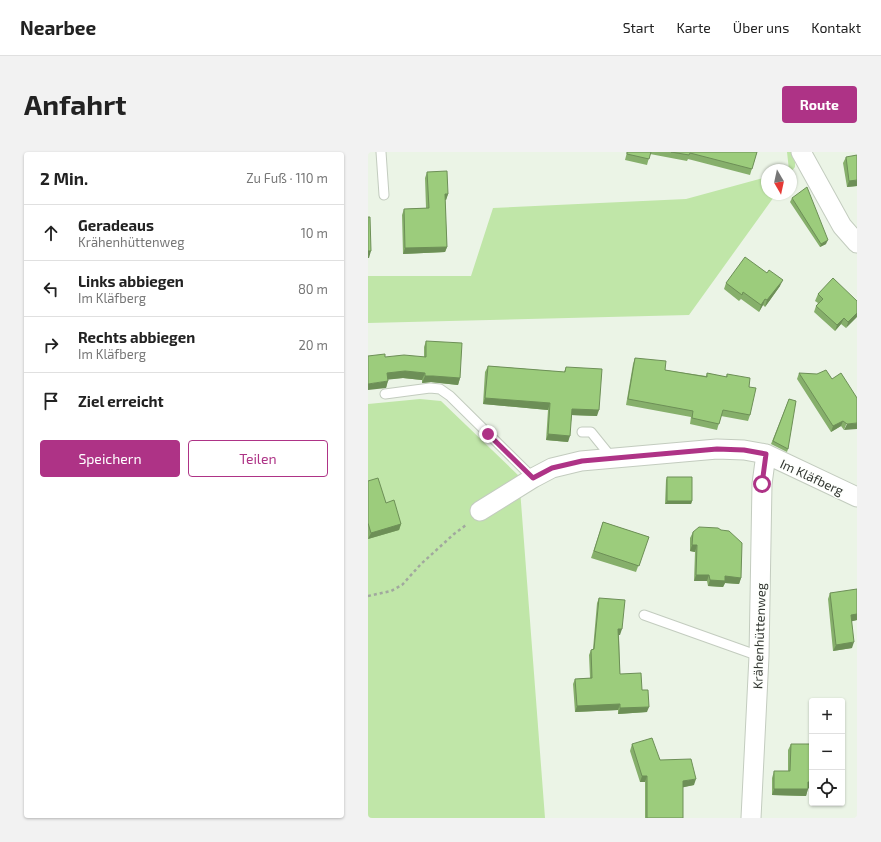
<!DOCTYPE html>
<html lang="de">
<meta charset="utf-8">
<style>
:root{--surface:#fff;--page:#f2f2f2;--text:#222;--muted:#767676;--line:#e0e0e0;--accent:#ae3386}
body{margin:0;font-family:"Exo 2",sans-serif;background:var(--page);color:var(--text)}
.controls{position:absolute;right:12px;bottom:12px;display:grid;overflow:hidden;border-radius:4px;box-shadow:0 1px 3px #0004}
.controls button{width:36px;height:36px;display:grid;place-items:center;padding:0;border:0;border-bottom:1px solid var(--line);background:var(--surface);color:var(--text);font:20px sans-serif}
.compass{position:absolute;left:393px;top:12px;width:36px;height:36px;border-radius:50%;background:var(--surface);box-shadow:0 1px 3px #0004;rotate:171deg}
.stop{position:absolute;width:12px;height:12px;margin:-9px;border:3px solid #ae3386;border-radius:50%;background:#fff}
.stop.end{background:#ae3386;border-color:#fff;box-shadow:0 1px 4px #0008}
.list{margin:0;padding:0;list-style:none}
h2{display:flex;justify-content:space-between;align-items:center;height:52px;margin:0;padding:0 16px;font-size:17px}
h2 small{font-size:13px;font-weight:400;color:var(--muted)}
.list li{display:grid;grid-template-columns:26px 1fr auto;gap:12px;align-items:center;box-sizing:border-box;height:56px;padding:0 16px;border-top:1px solid var(--line)}
.list b{display:block;font-size:15px;white-space:nowrap}
.list p{margin:0;font-size:13px;white-space:nowrap;color:var(--muted)}
.list em{font-size:13px;font-style:normal;color:var(--muted)}
.actions{display:flex;gap:8px;padding:12px 16px}
.actions a{flex:1;padding:9px 0;border:1px solid var(--accent);border-radius:4px;text-align:center;font-size:14px;color:var(--accent)}
.actions .main{background:var(--accent);color:#fff}
.icon{flex:none;width:22px;height:22px;fill:none;stroke:currentColor;stroke-width:2;stroke-linecap:round;stroke-linejoin:round}
.map{position:relative;flex:none;width:489px;height:666px;overflow:hidden;border-radius:4px}
header{display:flex;align-items:center;gap:24px;box-sizing:border-box;height:56px;padding:0 20px;background:var(--surface);border-bottom:1px solid var(--line)}
header strong{font-size:19px}
nav{display:flex;gap:22px;margin-inline-start:auto;font-size:14px}
.intro{display:flex;align-items:center;justify-content:space-between;box-sizing:border-box;height:96px;padding:0 24px}
h1{margin:0;font-size:28px}
.button{padding:10px 18px;border-radius:4px;background:var(--accent);color:#fff;font-size:14px;font-weight:700}
main{display:flex;gap:24px;padding:0 24px}
aside{flex:1;background:var(--surface);border-radius:4px;box-shadow:0 1px 3px #0004}
.map>svg:first-child{display:block}
.green{fill:#c0e6a8}
.lines{fill:none;stroke-linecap:round;stroke-linejoin:round}
.service-casing{stroke:#c3ccbf;stroke-width:11}
.minor-casing{stroke:#c3ccbf;stroke-width:21}
.path{stroke:#a1a89e;stroke-width:2.5;stroke-dasharray:3 3;stroke-linecap:butt}
.service{stroke:#fff;stroke-width:9}
.minor{stroke:#fff;stroke-width:19}
.wall{fill:#86af6b}
.shaded-wall{fill:#6d8f57}
.building{fill:#9ccc7c;stroke:#6d8f57}
.route{stroke:#ae3386;stroke-width:5}
.labels{text-anchor:middle;dominant-baseline:central;stroke-width:3;stroke-linejoin:round;paint-order:stroke}
.street-label{font-size:13px;fill:#323631;stroke:#fdfffc}
</style>
<header>
<strong>Nearbee</strong>
<nav><a>Start</a><a>Karte</a><a>Über uns</a><a>Kontakt</a></nav>
</header>
<div class="intro"><h1>Anfahrt</h1><a class="button">Route</a></div>
<main>
<aside>
<h2>2 Min.<small>Zu Fuß · 110 m</small></h2>
<ul class="list">
<li><svg class="icon" aria-label="ahead" viewBox="0 0 24 24"><path d="M12 20V5M6 11l6-6 6 6"/></svg><div><b>Geradeaus</b><p>Krähenhüttenweg</p></div><em>10 m</em></li>
<li><svg class="icon" aria-label="left" viewBox="0 0 24 24"><path d="M17 20v-9H6M10 6l-5 5 5 5"/></svg><div><b>Links abbiegen</b><p>Im Kläfberg</p></div><em>80 m</em></li>
<li><svg class="icon" aria-label="right" viewBox="0 0 24 24"><path d="M7 20v-9h11M14 6l5 5-5 5"/></svg><div><b>Rechts abbiegen</b><p>Im Kläfberg</p></div><em>20 m</em></li>
<li><svg class="icon" aria-label="arrive" viewBox="0 0 24 24"><path d="M6 21V4h12l-3 4 3 4H6"/></svg><div><b>Ziel erreicht</b></div></li>
</ul>
<div class="actions"><a class="main">Speichern</a><a>Teilen</a></div>
</aside>
<div class="map">
<svg width="489" height="666" viewBox="0 0 489 666">
<rect width="100%" height="100%" fill="#ebf4e6"/>
<path class="green" d="M419,0h8v15l-4,5v-2h-2z
M399,25v17h9l-87,121 -321,8v-47h103l22,-68 193,-9z
M52,247l21,2 78,75 26,342h-177v-414z"/>
<g class="lines">
<defs>
<path id="service" d="M13,0l3,43
M17,242l45,-6 10,1 10,7 83,82
M214,280h9l21,26
M276,463l115,41"/>
<path id="minor" d="M433,0l41,74 15,17
M112,359l53,-33 19,-10 29,-7 136,-12 27,1 22,4 91,43
M383,666l8,-162 3,-172 4,-30"/>
</defs>
<use href="#service" class="service-casing"/>
<use href="#minor" class="minor-casing"/>
<path class="path" d="M0,444l23,-5 11,-6 19,-21 33,-30 12,-9"/>
<use href="#service" class="service"/>
<use href="#minor" class="minor"/>
</g>
<path class="wall" d="M259,0h130l-7,23 -62,-16 -1,2 -37,-7 -3,11 -22,-5z
M478,5l11,29 -10,1 -4,-24z
M59,20l21,22 -2,6h-1l2,47 -2,5 -42,2 -1,-39 2,-6 22,-1 -1,-30z
M424,46l34,46 -6,3 -30,-45z
M358,131l54,3 -15,21 -2,-2 -4,7 -18,-13 -2,2 -15,-12z
M450,142l39,7 -11,27 -5,-4 -6,7 -21,-19 2,-6 2,-3 -3,-2z
M58,189l34,37 -2,7 -27,-3 -9,1v-3l-19,-2 -15,1 -2,9 -1,-31h39v-10z
M267,206l30,12 41,6 1,-3 19,4 1,-3 22,13 1,28 -2,6 -27,-5 -4,14 -27,-6 1,-7 -65,-12 7,-41z
M120,214l76,6 2,-5 31,49 -25,-1 -4,27 -22,-2 2,-30 -65,-6 2,-32z
M431,221l33,6 25,19 -13,32 -3,-4 -10,6 -34,-53z
M421,247l-1,50 -1,3 -16,-8z
M299,325l25,24 -1,3h-26l1,-24z
M0,329l18,22 15,21 -2,6 -31,9z
M235,370l46,15 -13,35 -45,-14z
M325,380l48,46 -2,6 -14,-1 -2,4 -15,-1 -1,-5h-13l1,-29 -5,-1v-13z
M489,439v29l-5,1v27l-19,3 -5,-52 2,-6z
M231,446l21,37h-1l1,39 22,16 5,22 -29,2v-4l-43,2 -2,-28 2,-5 15,-1 -1,-23 2,-5 2,-1 4,-46z
M264,592l28,16 34,25 -11,2v31h-38v-36h-5l-10,-31z
M423,592l17,44 -2,8 -34,-1v-17l2,-7h14v-21z"/>
<path class="shaded-wall" d="M489,28v6l-10,1 2,-6z
M77,42h3l-2,6h-3z
M460,88l-2,4 -6,3 1,-3z
M79,95l-2,5 -42,2 2,-6z
M0,99h3l-2,7h-1z
M415,128l-3,6 -15,21 2,-7z
M397,147l-2,6 -4,7 2,-7z
M489,161v4l-11,11 2,-6z
M476,166l-3,6 -6,7 2,-6z
M37,219l20,2 -3,7 -19,-2 -18,2 2,-7z
M57,224h8l27,2 -2,7 -27,-3 -9,1z
M20,229l-2,7 -18,2v-6z
M117,246l65,5 -2,7 -65,-6z
M204,257l27,1 -2,6 -27,-1z
M475,269l-2,5 -10,6 2,-6z
M489,271v6l-13,1 3,-6z
M180,282l22,2 -2,6 -22,-2z
M299,349h25l-1,3h-26z
M33,372l-2,6 -31,9 3,-6z
M324,393h5l-2,7 -5,-1z
M328,423h13l-2,6h-13z
M357,424l16,2 -2,6 -14,-1 -2,4 -15,-1 2,-6z
M489,462v6l-8,2 2,-7z
M250,477h4l-2,6h-4z
M486,490l-2,6 -19,3 3,-6z
M252,552l-2,6 -43,2 2,-6z
M281,555l-2,5 -29,2 2,-6z
M274,624h5l-2,6h-5z
M328,627l-2,6 -14,3 3,-7z
M440,630h4v6h-6z
M406,637h34l-2,7 -34,-1z"/>
<path class="building" d="M259,0h24l-2,7 -22,-5z
M303,0h86l-5,17 -62,-16 -1,2z
M489,3v25l-8,1 -3,-24z
M79,19l1,23h-3l2,53 -42,1 -1,-39 25,-1 -2,-36z
M439,35l21,53 -7,4 -29,-46z
M0,65h2l1,34h-3z
M377,105l22,16 2,-3 14,10 -16,20 -2,-1 -4,6 -18,-13 -1,3 -16,-12z
M465,126l24,23v12l-9,9 -4,-4 -7,7 -21,-19 7,-7 -5,-5z
M58,189l36,2 -2,35 -27,-2h-8v-3l-20,-2 -18,2 1,8 -20,3v-28l17,-2v3l19,-2 22,2z
M267,206l31,3 -1,9 42,7v-4l20,4v-3l23,4 -1,9 7,1 -6,27 -27,-5 -4,14 -27,-6 1,-7 -65,-12z
M120,214l77,6 1,-5 36,2 -3,41 -27,-1 -2,27 -22,-2 2,-31 -65,-5z
M458,218l6,9 9,-6 16,25v25l-10,1 -4,-3 -10,5 -34,-53 18,1z
M421,247l7,2 -8,48 -15,-8z
M299,325h25v24h-25z
M10,326l8,25 8,-3 7,24 -30,9 -3,-10v-42z
M235,370l46,15 -10,29 -45,-15z
M331,375l19,1 3,2 8,1 13,12 -1,35 -16,-2v5l-15,-1 -1,-5h-13l1,-30h-5l1,-13z
M489,437v25l-6,1 3,27 -18,3 -6,-52z
M231,446l26,2 -3,29h-4l2,45 21,-1 1,17h6l1,17 -29,1v-4l-43,2 -2,-27 17,-1 -1,-28 3,-1z
M284,586l8,22 31,-1 5,20 -13,2v37h-36v-42h-5l-10,-32z
M423,592h21v38h-4v7h-34v-18h16z"/>
<g class="lines">
<path class="route" d="M120,282l45,44 19,-10 30,-7 135,-12 27,1 22,4 -4,30"/>
</g>
<g class="labels">
<g class="street-label">
<text transform="translate(444 325) rotate(25)">Im Kläfberg</text>
<text transform="translate(391 484) rotate(-88)">Krähenhüttenweg</text>
</g>
</g>
</svg>
<div class="controls">
<button>+</button>
<button>−</button>
<button><svg class="icon" aria-label="locate" viewBox="0 0 24 24"><circle cx="12" cy="12" r="6"/><path d="M12 2v4M12 18v4M2 12h4M18 12h4"/></svg></button>
</div>
<svg class="compass" viewBox="-18 -18 36 36"><path d="M0-13l5 13h-10z" fill="#e53935"/><path d="M0 13l5-13h-10z" fill="#767676"/></svg>
<div class="stop" style="left:394px;top:332px"></div>
<div class="stop end" style="left:120px;top:282px"></div>
</div>
</main>
